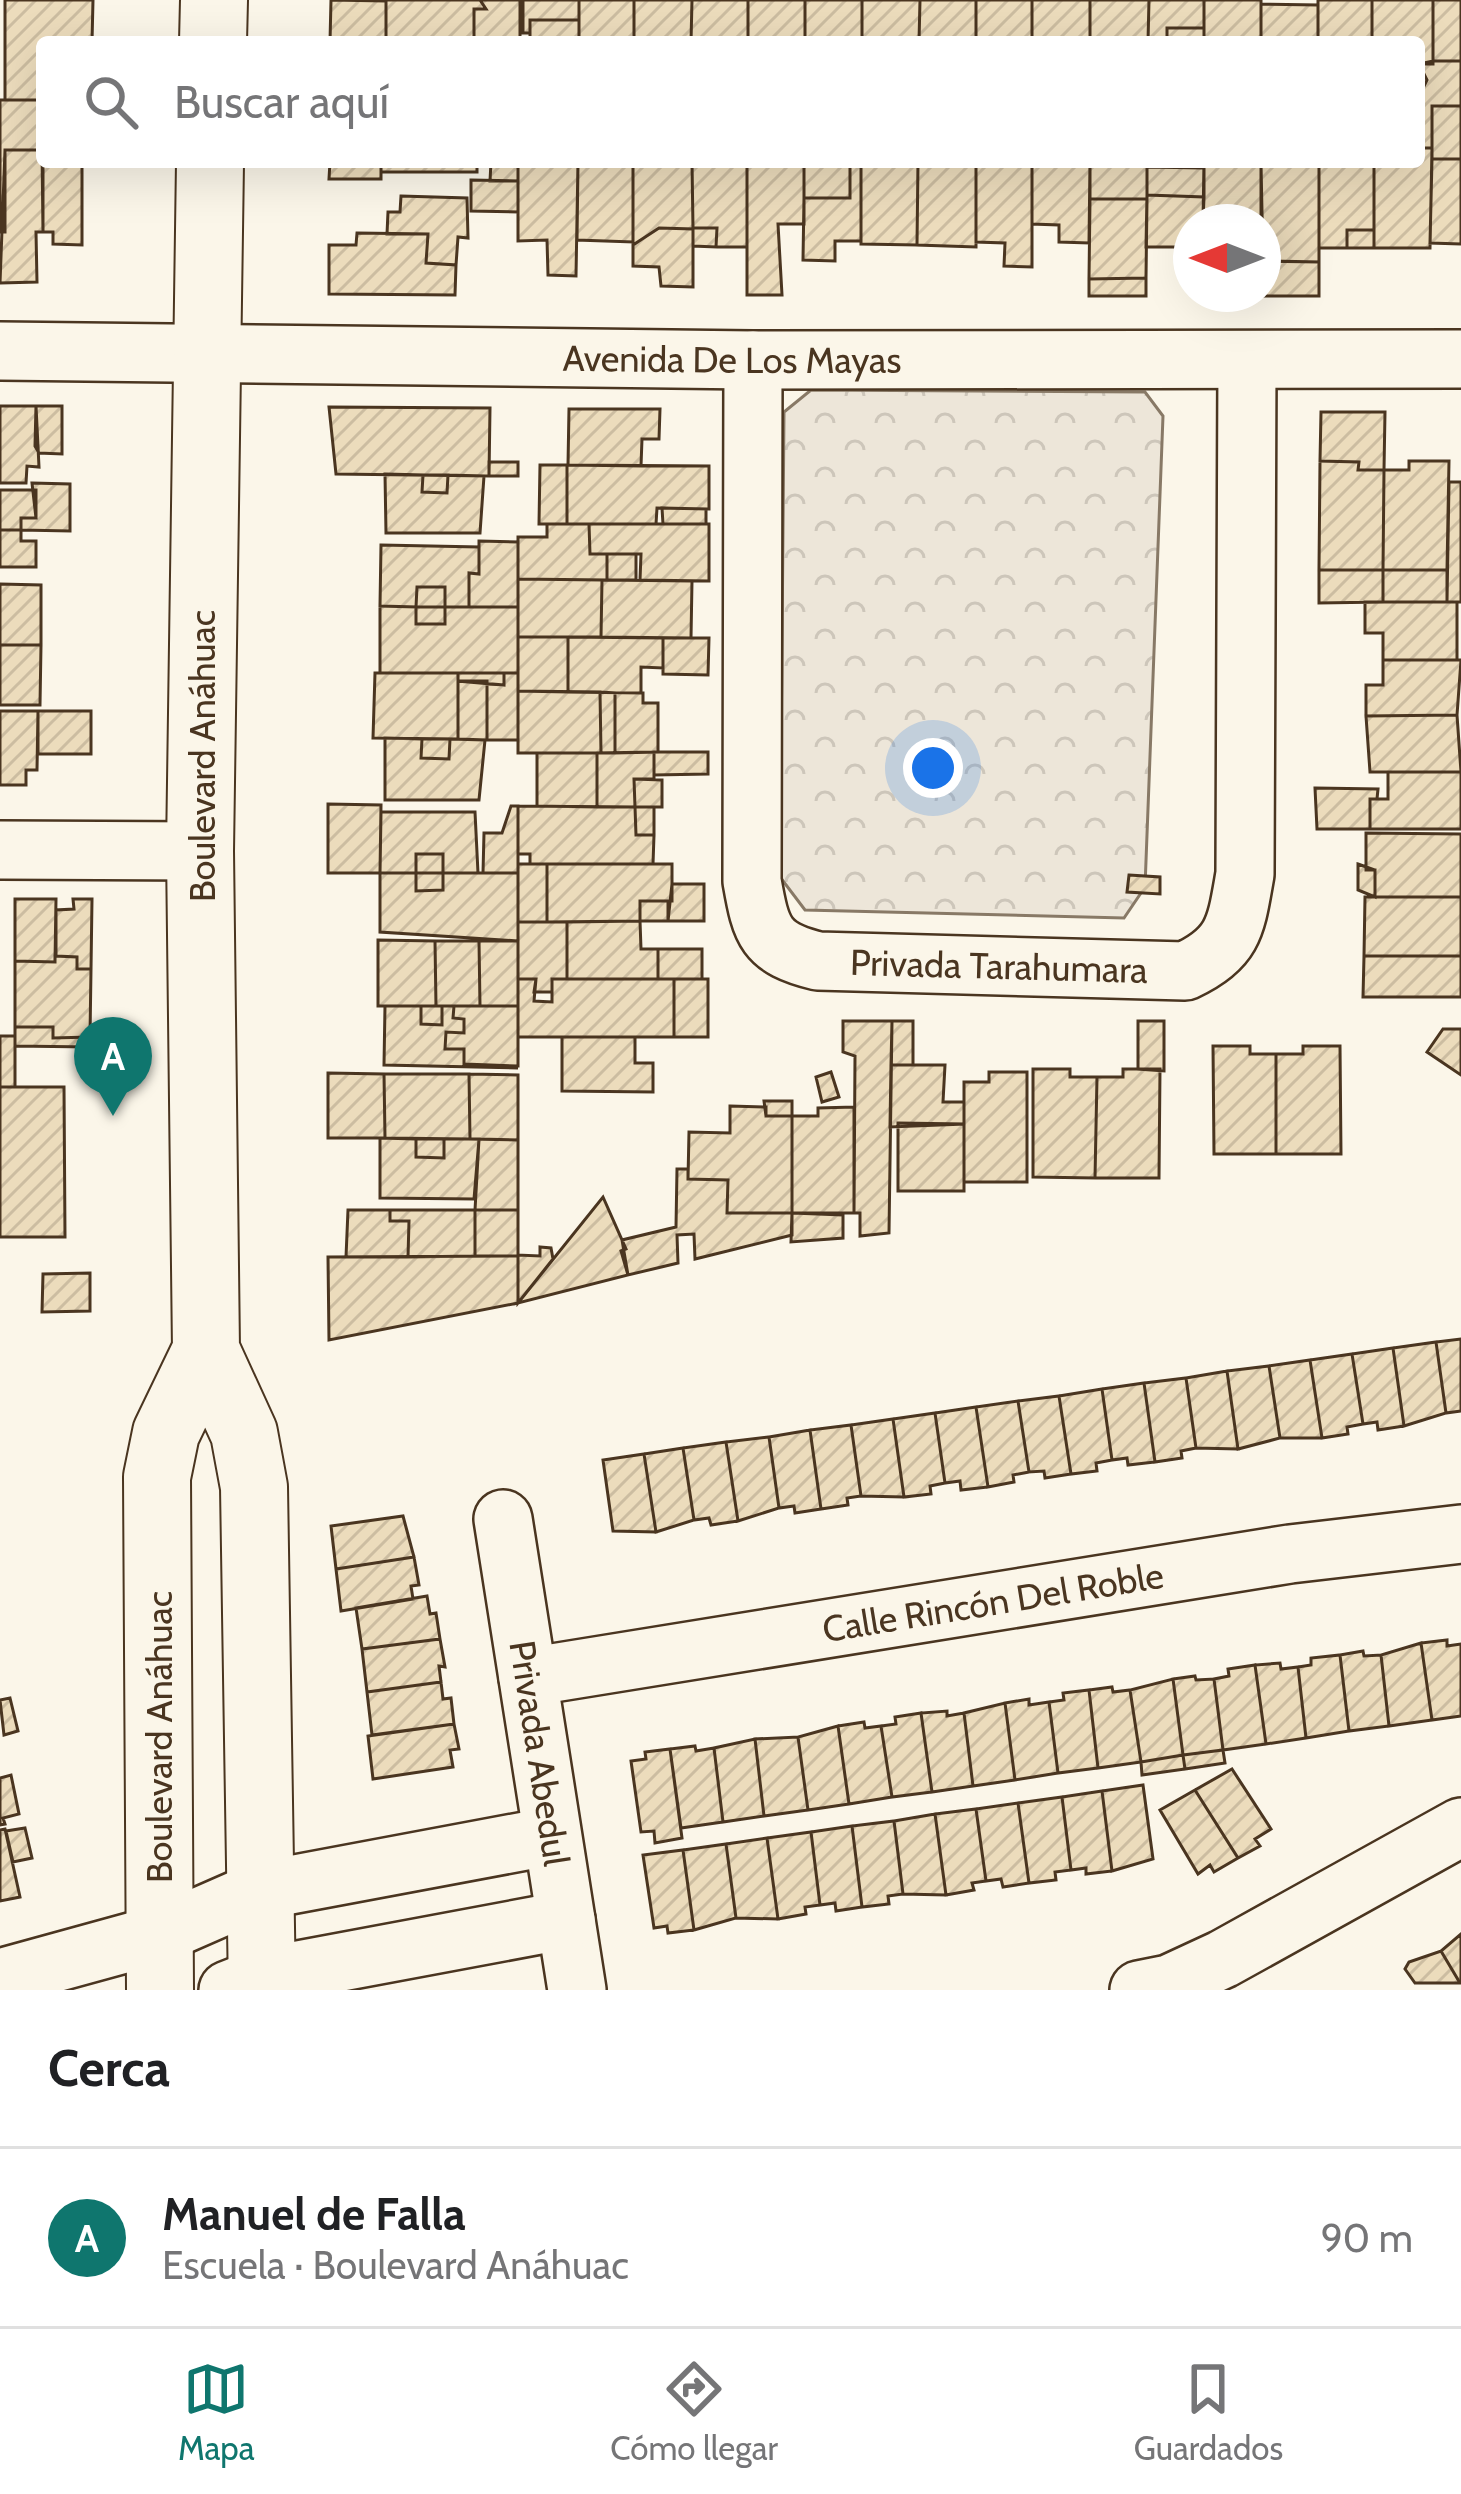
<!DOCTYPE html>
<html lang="es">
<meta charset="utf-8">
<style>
:root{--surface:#fff;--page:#f2f2f2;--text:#202124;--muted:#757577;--line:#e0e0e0;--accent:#0f766e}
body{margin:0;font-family:Cabin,sans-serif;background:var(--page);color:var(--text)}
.compass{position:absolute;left:1173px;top:204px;width:108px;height:108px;border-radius:50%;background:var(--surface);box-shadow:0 12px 48px #0002;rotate:270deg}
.you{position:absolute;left:933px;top:768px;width:42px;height:42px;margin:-30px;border:9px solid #fff;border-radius:50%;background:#1a73e8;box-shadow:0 0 0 18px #1a73e833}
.badge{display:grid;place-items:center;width:78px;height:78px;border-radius:50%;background:var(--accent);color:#fff;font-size:39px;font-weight:700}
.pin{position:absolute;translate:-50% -99px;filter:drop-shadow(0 3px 6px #0008)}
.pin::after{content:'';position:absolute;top:63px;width:42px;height:36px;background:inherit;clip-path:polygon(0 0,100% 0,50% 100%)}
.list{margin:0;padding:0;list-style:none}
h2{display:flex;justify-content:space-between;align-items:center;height:156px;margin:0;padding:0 48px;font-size:51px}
h2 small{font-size:39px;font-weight:400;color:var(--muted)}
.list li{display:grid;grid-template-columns:78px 1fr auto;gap:36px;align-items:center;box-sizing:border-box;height:180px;padding:0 48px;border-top:3px solid var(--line)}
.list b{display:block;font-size:45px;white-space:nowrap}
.list p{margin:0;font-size:39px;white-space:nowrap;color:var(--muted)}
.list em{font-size:39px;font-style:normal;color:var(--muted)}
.icon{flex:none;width:66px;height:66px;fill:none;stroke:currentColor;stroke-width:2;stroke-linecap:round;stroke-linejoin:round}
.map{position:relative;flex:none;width:1461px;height:1990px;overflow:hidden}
.search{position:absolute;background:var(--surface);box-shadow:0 12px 48px #0002;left:36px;right:36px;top:36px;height:132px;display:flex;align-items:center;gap:30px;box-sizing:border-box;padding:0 42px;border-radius:12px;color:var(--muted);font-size:45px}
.sheet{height:336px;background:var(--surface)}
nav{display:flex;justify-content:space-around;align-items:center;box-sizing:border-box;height:168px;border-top:3px solid var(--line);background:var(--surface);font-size:33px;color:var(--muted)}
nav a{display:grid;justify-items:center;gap:6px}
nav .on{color:var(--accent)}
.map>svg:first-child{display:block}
.park{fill:url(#park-crowns);stroke:#887966;stroke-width:3}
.building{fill:url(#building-hatch);stroke:#4a3520;stroke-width:3}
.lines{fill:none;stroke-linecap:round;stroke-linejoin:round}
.street-casing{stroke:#4a3520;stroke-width:62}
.secondary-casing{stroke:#4a3520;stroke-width:70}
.street{stroke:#fbf6e9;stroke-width:57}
.secondary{stroke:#fbf6e9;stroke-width:66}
.labels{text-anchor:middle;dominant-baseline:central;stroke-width:9;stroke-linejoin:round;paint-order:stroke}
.street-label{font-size:36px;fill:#4a3520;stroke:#fbf6e9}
</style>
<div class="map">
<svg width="1461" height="1990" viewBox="0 0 1461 1990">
<defs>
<pattern id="park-crowns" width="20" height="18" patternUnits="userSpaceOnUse" patternTransform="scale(3)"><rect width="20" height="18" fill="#ede6d9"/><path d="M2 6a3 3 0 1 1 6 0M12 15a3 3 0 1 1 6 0" fill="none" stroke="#cdc6ba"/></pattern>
<pattern id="building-hatch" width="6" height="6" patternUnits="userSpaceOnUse" patternTransform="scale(3)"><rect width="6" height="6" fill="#ecdcbc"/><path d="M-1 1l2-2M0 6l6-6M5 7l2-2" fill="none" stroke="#ccbda1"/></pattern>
</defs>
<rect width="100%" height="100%" fill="#fbf6e9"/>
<path class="park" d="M811,390l334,2 18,24 -18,471 -21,31 -319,-8 -25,-33 4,-465z"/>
<path class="building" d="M5,0h88l-1,42h-50v58h-37z
M331,0l55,1v41h-56z
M480,0h40v42l-46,-4v-29h12z
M480,0l6,9h-12v29l8,4h-96v-42z
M523,0h56v20h-49v13h-7z
M579,0h55v42h-55z
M634,0h58l-1,42h-57z
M692,0h56v42h-57z
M748,0h57v42h-57z
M805,0h57v42h-57z
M862,0h58l-1,42h-57z
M920,0h56v42h-57z
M976,0h56v42h-56z
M1032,0h58v42h-58z
M1090,0h59l-1,42h-58z
M1149,0h55v28h-37v14h-19z
M1204,0h57v42h-57z
M1318,0h54v42h-54z
M1372,0h61v64h-14v-22h-47z
M1433,0h28v61h-28z
M1261,4l57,1v37h-57z
M530,20h49v22h-49z
M1167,28h37v14h-37z
M1433,61h28v45h-29v42h-13v-52l8,-16 -8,-16z
M0,100h42v50h-37v82h-5z
M1432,106h29v53h-29z
M1419,148h13l-2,100h-56v-86h45z
M5,150h37l1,82h-7l1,50 -37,1z
M1432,159h29v85l-31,-1z
M43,162h39v83l-29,-1v-12h-10z
M330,162h51v17h-52z
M381,162h96v10h-96z
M491,162h27v19h-28z
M518,162h60l-2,114 -28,-1 -1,-35 -29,1z
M578,162h55v80l-56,-2z
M633,162h59l1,67 -34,-1 -26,17z
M692,162h55v85h-31l1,-19h-24z
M747,162h57v62h-26l4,71h-35z
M804,162h46v36h-46z
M850,162h11v79h-26v20l-32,-1 1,-62h46z
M861,162h57l-1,83 -56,-1z
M918,162h58v85l-59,-2z
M976,162h56v105l-28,-1 1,-23 -29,-1z
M1032,162h58l-1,81 -30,-1v-17l-27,-1z
M1090,162h57v37h-57z
M1204,162h57v60h-58z
M1319,162h55v68h-27v18h-28z
M1261,164l58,1v97l-56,-1z
M1147,167l57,1v29l-57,-2z
M471,180l47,1v31l-47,-1z
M1147,195l57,2 -1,25h-12v25h-45z
M401,196l66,2 1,40 -10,-1 -2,28 -30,-2 2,-29h-41l1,-22h12z
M1090,199h57l-1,79 -57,1z
M659,228l34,1v58l-32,-1 -2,-19 -26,-1v-21z
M693,228h24l-1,19 -23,-1z
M1347,230h27v18h-27z
M357,233l71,1 -2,29 30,2 -1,30 -126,-1v-49h27z
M1263,261l56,1v34h-58z
M1146,278v18h-57v-17z
M0,406h36l3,61 -12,-1 -1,17h-26z
M36,406h26v48l-23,-1 -4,-7z
M329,407l161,1 -1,68 -153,-2z
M569,409h91l-1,30h-17l-1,27 -73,-1z
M1321,412h64l-1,58h-26l1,-8 -39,-1z
M1320,461l39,1 -1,8h26l-1,100h-64z
M1409,461h40l-2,109h-64l1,-100h25z
M489,462h29v14h-29z
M540,465h27v59h-28z
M567,465l142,1v43l-52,-1 -1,16h-89z
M385,474l38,1 -1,17 25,1 1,-18 36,1 -4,57h-94z
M423,475h25l-1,18 -25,-1z
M1449,482h12v120h-14z
M32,483l38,1v47l-49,-1v-12h15z
M0,490h36v28h-15v12h-21z
M662,508l44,1v15h-43z
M547,524h42l1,30h17v26l-89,-1v-42h29z
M589,524h120v57l-69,-1 1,-26h-51z
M0,530h21v11h15v26h-36z
M479,541l39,1v65h-49v-34l10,1z
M381,545l98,2v27l-10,-1v34h-24v-20h-28l-1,20 -36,-1z
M607,554h29v26h-29z
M1319,570h64v32l-64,1z
M1383,570h64v32h-64z
M518,579l84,1 -1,57h-83z
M602,580l90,1 -1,57 -90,-1z
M0,584l41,1v60h-41z
M417,587h28v20h-29z
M1365,602h92v58h-74v-27h-18z
M380,606l36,1v17h29v-17h73v66h-138z
M416,607h29v17h-29z
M518,637h50v55l-50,-1z
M568,637l95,1v30l-22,-1v26l-73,-1z
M663,638h46l-1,37 -45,-1z
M0,645h41l-1,60h-40z
M1383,660h78l-4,55 -91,1v-31h17z
M375,673h83v66l-85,-1z
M458,673h46v12l-46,-4z
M504,673h14v67h-31v-56l17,1z
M458,681h29v59l-29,-1z
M518,691l82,1 1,61h-83z
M600,692l15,1v60h-14z
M615,693h28v10h15v49l-43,1z
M0,711h38l-1,59h-11v15h-26z
M38,711h53v43h-53z
M1457,715l4,57h-91l-4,-56z
M385,738l37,1 -1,19 28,1 1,-20 35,1 -6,60h-94z
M422,739h28l-1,20 -28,-1z
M654,752h54v22l-54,1z
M654,752v27h-20l1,28h-38v-54z
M537,753h60v54l-60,-1z
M1388,772h73v57h-91v-30h18z
M634,779l28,1v27h-27z
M1315,788l63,1 -1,10h-7v30h-53z
M328,804l53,1 -1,68h-52z
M511,806h7v67h-35l1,-40h18z
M518,806l117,1 1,28h18l-1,29h-123v-10h-12z
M635,807h19v28h-18z
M381,812h94l3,61h-35v-19h-27v19h-36z
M1366,833l95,1v63h-86v-27h-9z
M416,854h27v19h-27z
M518,864h29v58h-29z
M547,864h125v37h-32v20l-93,1z
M1358,864l17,6v27l-17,-7z
M380,873h36v18l27,-1v-17h75v68l-138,-9z
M416,873h27v17l-27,1z
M1129,875l31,2v17l-33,-2z
M672,884h32v37h-36z
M1365,897h96v59h-97z
M15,899h41l-1,63 -40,-1z
M73,899h19l-1,70h-14v-12l-21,-1v-46l18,-1z
M640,901h28v20h-28z
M640,921l1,28h17v30h-91v-57z
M518,922h49v57h-15v13h-18l2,-13h-18z
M378,940l57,1 1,65h-58z
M435,941h44l1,65h-44z
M479,941h39v65h-38z
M658,949h44v30h-44z
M55,956l22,1v12h14l-1,68 -37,1v-11h-38v-66l40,1z
M1364,956h97v41h-98z
M518,979h18l-2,22 18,1v-23h122v58h-156z
M674,979h34v58h-34z
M385,1006h36v18l21,1v-19h12l-1,12 11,1v14l-18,-1 -1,17h19v15l54,4 -134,-3z
M421,1006h21v19l-21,-1z
M454,1006h64v60l-54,-2v-15h-19l1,-17 18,1v-14l-11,-1z
M843,1021h49l-3,212 -29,3v-23h-6l1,-157 -12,-4z
M892,1021h21v44h-22z
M1138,1021h26v50l-26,-2z
M15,1027h38v11l37,-1v10l-75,-1z
M1443,1029h18v46l-34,-23z
M0,1036h15v51h-15z
M562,1037h73v26h18v29l-91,-1z
M1213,1046h37v8h26v100h-62z
M1303,1046h37l1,108h-65v-100h27z
M891,1065h54l-2,37h21v22l-74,3z
M1033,1069h37v8h27l-2,101 -62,-1z
M1123,1069h37l-1,109h-64l2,-101h26z
M831,1072l8,25 -17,5 -6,-25z
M989,1072h38v110h-63v-100h25z
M328,1073l56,1 1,64h-57z
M384,1074h85l1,65 -85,-1z
M469,1074l49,1v65l-48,-1z
M0,1087h64l1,150h-65z
M764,1101h28v15h-26z
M730,1106l36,1v9h26v97h-65l1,-33 -40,-1 1,-47 41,1z
M854,1107v106h-62v-97h26v-8z
M898,1123l66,1v67h-66z
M380,1138l36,1v18l28,1v-19h35l-5,60 -94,-1z
M416,1139h28v19l-28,-1z
M479,1139l39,1v70h-43z
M677,1169h11v10l40,1 -1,33h65v22l-97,24 -1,-25 -17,1 1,28 -50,12 -6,-35 54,-13z
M603,1197l23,52 -5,2 7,24 -110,28z
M348,1210h42v11h19l-1,36h-62z
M390,1210h85v46l-67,1 1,-36h-19z
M475,1210h43v46h-43z
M792,1213l51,2v23l-52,4z
M540,1247l11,1 2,11 -35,44v-48l22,1z
M518,1256v47l-189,37 -1,-83z
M90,1273v38l-48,1 1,-38z
M1461,1339v72l-15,2 -10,-71z
M1436,1342l10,71 -42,13 -11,-78z
M1393,1348l11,78 -26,4 -1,-8 -14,2 -11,-70z
M1352,1354l11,70 -16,3 1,7 -26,4 -12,-78z
M1310,1360l12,78h-42l-11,-72z
M1269,1366l11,72 -42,11 -11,-78z
M1227,1371l11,78 -42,-1 -10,-70z
M1186,1378l10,70 -15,3 1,7 -27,4 -11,-79z
M1144,1383l11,79 -27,3 -1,-7 -15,2 -10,-71z
M1102,1389l10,71 -16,3 1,8 -26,3 -12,-78z
M1059,1396l12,78 -26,4 -1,-7 -15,1 -11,-71z
M1018,1401l11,71 -16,3 1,7 -26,5 -12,-80z
M976,1407l12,80 -27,3 -1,-9 -15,2 -10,-70z
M935,1413l10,70 -15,3 1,8 -27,3 -11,-78z
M893,1419l11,78 -43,-1 -10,-71z
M851,1425l10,71 -14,2 1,7 -27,4 -11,-79z
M810,1430l11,79 -26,4 -1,-7 -15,2 -10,-71z
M769,1437l10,71 -41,13 -12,-79z
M726,1442l12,79 -27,4 -2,-7 -15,2 -11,-72z
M683,1448l11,72 -38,12 -12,-78z
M644,1454l12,78 -43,-1 -10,-71z
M403,1516l11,41 -78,12 -5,-43z
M414,1557l5,28 -8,1 2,13 -72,12 -5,-42z
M427,1596l3,18 6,-1 4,26 -78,10 -6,-41z
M440,1639l5,28 -6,-1 2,16 -74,10 -5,-43z
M1447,1640v6l14,-2v72l-29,4 -11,-77z
M1421,1643l11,77 -43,6 -8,-71z
M1363,1651l1,5 17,-1 8,71 -40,5 -9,-76z
M1340,1655l9,76 -43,7 -8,-71 13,-2v-7z
M1280,1663l1,6 17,-2 8,71 -40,6 -11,-79z
M1255,1665l11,79 -43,6 -9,-71 15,-3 -1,-7z
M1195,1676l1,4 18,-1 9,71 -40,5 -10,-76z
M1173,1679l10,76 -42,7 -11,-72z
M441,1682l2,17 8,-1 3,26 -82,11 -5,-43z
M1112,1687l1,5 17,-2 11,72 -43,6 -9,-78z
M1089,1690l9,78 -40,5 -9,-71 15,-2 -1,-7z
M10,1698l8,33 -14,4 -4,-35z
M1029,1699v6l20,-3 9,71 -43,7 -10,-77z
M1005,1703l10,77 -42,6 -9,-73z
M947,1711v5l17,-3 9,73 -41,6 -11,-79z
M921,1713l11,79 -40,5 -11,-71 15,-2 -1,-7z
M864,1722l1,6 16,-2 11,71 -43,7 -11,-78z
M454,1724l5,25 -9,1 3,17 -80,12 -5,-43z
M838,1726l11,78 -41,6 -10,-73z
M798,1737l10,73 -44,6 -9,-77z
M755,1739l9,77 -41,6 -9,-74z
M695,1746l1,5 18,-3 9,74 -42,6 -11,-79z
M670,1749l12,89 -27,5 -1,-12 -13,1 -10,-71 15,-2 -1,-7z
M1223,1750l2,13 -40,6 -2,-14z
M1183,1755l2,14 -43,6 -1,-13z
M1232,1769l39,60 -16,10 5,7 -22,12 -43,-68z
M11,1775l8,39 -16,4 2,6 -5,1v-47z
M1143,1785l10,74 -41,12 -10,-80z
M1195,1790l43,68 -24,14 -4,-7 -12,9 -38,-64z
M1102,1791l10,80 -26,3v-6l-15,2 -9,-73z
M1062,1797l9,73 -16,2 1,8 -27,3 -11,-80z
M1018,1803l11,80 -26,4 -2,-8 -15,2 -10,-72z
M976,1809l10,72 -14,2 2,7 -28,5 -11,-81z
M935,1814l11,81 -43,-1 -9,-73z
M894,1821l9,73 -15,2 1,8 -27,3 -10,-81z
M852,1826l10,81 -26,4 -1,-8 -15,2 -9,-73z
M25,1828l7,30 -19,4 -7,-31z
M5,1829l15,68 -20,4v-71z
M811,1832l9,73 -15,2 1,7 -28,5 -11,-81z
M767,1838l11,81 -42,-1 -10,-74z
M726,1844l10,74 -42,12 -11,-80z
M683,1850l11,80 -26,3 -1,-7 -13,2 -11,-73z
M1461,1934v49h-1l-19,-32z
M1441,1951l19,32h-45l-10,-14 4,-7z"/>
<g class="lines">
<defs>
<g id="street">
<path id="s1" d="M0,351l753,9 708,-1"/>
<path id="s2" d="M753,360l-1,521c9,51 13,67 66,80l367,10c50,-23 51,-46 60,-97l2,-512"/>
<path d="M0,850l200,1"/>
<path id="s3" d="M503,1519l74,471"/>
<path id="s4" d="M528,1677l762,-123 171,-20"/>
<path d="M0,1978l160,-44 98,-43 294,-55"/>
<path d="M228,1990l33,-13 305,-57"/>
<path d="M1139,1990l30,-6 54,-25 238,-132"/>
</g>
<path id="secondary" d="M213,42l1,-42
M210,162l-10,689 6,499 38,83 10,54 8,503
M160,1990l-3,-513 9,-44 40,-83"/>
</defs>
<use href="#street" class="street-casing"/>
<use href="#secondary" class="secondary-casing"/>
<use href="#street" class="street"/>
<use href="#secondary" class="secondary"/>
</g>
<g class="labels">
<g class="street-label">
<text stroke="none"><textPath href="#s1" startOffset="732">Avenida De Los Mayas</textPath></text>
<text transform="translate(202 756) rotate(-90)">Boulevard Anáhuac</text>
<text stroke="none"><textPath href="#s2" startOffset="816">Privada Tarahumara</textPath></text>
<text stroke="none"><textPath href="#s4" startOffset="471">Calle Rincón Del Roble</textPath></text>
<text transform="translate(159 1737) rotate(-90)">Boulevard Anáhuac</text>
<text stroke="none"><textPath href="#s3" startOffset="237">Privada Abedul</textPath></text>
</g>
</g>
</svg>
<svg class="compass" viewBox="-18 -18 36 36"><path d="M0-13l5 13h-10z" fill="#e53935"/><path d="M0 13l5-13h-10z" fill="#757577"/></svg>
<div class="you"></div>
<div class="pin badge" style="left:113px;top:1116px">A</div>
<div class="search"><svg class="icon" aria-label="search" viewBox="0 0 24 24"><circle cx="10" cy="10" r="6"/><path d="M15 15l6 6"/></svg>Buscar aquí</div>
</div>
<section class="sheet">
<h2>Cerca<small></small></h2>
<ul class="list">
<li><span class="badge">A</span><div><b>Manuel de Falla</b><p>Escuela · Boulevard Anáhuac</p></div><em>90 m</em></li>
</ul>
</section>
<nav>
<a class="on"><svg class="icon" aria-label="map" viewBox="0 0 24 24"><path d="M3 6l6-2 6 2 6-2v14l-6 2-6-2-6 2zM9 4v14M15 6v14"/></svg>Mapa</a>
<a><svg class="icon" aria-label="directions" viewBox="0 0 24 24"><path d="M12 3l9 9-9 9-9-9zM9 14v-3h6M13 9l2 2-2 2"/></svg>Cómo llegar</a>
<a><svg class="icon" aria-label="saved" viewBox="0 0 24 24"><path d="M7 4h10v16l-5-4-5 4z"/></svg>Guardados</a>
</nav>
